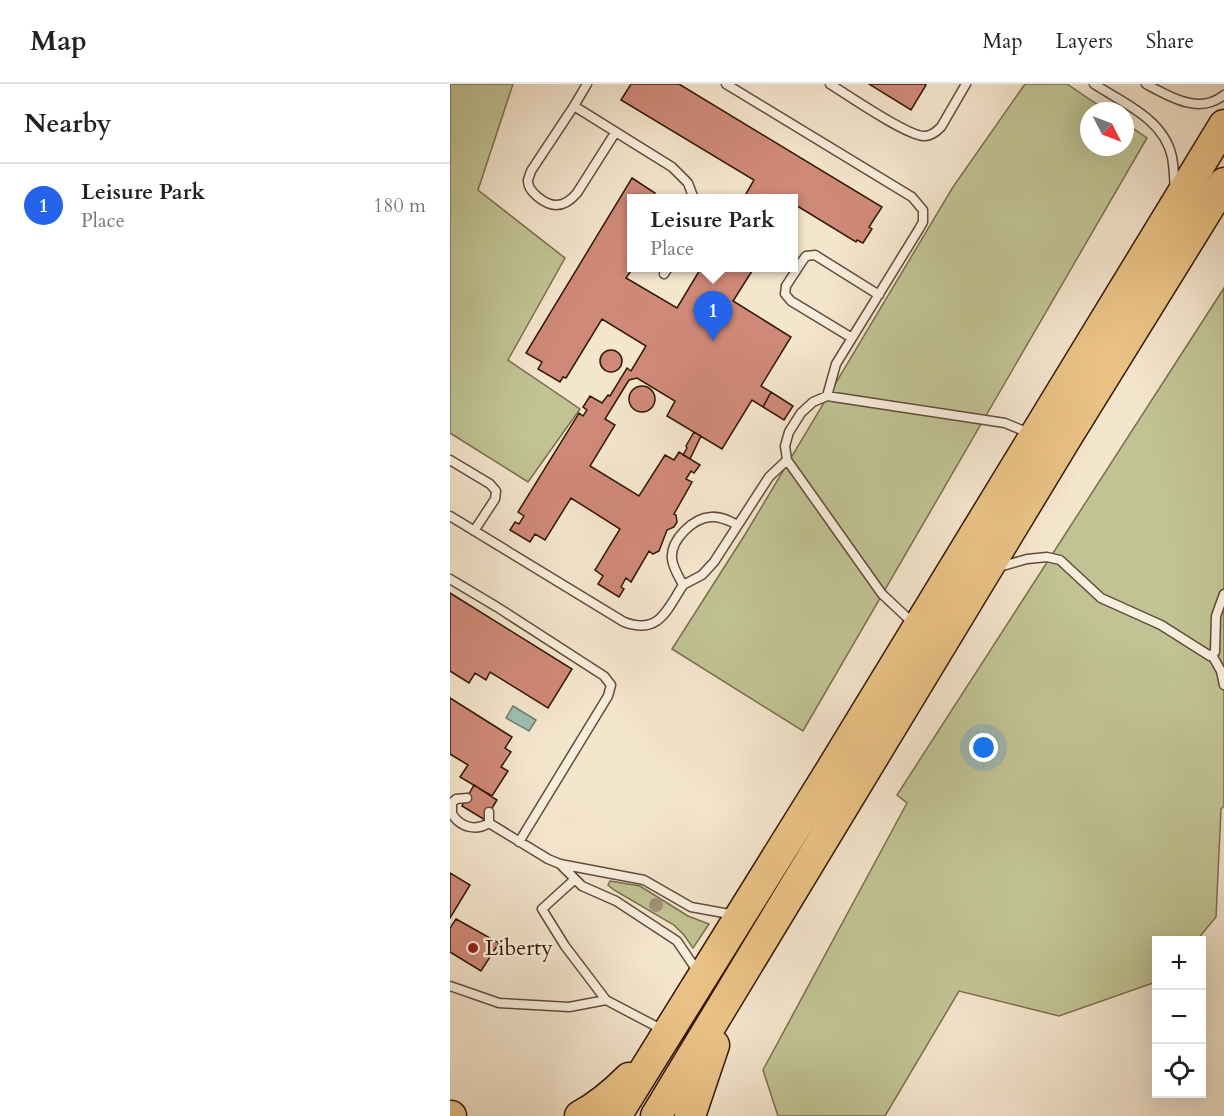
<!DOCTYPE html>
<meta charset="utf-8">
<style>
:root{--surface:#fff;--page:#f6f6f6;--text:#222;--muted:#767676;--line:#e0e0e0;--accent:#2563eb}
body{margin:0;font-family:Cardo,serif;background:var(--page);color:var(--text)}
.controls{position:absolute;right:18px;bottom:18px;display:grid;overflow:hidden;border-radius:0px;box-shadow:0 6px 24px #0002}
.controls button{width:54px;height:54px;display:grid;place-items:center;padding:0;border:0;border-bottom:2px solid var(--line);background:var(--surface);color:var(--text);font:30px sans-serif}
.compass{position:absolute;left:630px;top:18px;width:54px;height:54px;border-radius:50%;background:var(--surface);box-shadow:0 6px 24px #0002;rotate:132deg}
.you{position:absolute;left:534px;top:664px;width:21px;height:21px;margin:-15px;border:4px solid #fff;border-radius:50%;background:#1a73e8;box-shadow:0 0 0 9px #1a73e833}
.badge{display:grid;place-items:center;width:39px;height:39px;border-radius:50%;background:var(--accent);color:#fff;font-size:20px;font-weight:700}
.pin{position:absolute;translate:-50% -50px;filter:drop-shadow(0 2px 3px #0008)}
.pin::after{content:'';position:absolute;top:32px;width:21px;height:18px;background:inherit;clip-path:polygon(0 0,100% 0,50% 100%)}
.popup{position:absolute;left:177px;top:110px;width:171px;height:78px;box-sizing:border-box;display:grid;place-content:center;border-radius:0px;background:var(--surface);filter:drop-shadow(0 2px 4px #0005);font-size:20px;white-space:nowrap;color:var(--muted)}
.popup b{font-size:22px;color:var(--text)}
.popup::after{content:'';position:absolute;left:50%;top:100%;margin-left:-12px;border:12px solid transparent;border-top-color:var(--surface)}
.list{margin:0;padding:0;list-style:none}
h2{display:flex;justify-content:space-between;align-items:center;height:78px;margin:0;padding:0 24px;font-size:26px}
h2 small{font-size:20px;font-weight:400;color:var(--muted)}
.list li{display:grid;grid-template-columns:39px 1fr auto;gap:18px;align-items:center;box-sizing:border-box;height:84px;padding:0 24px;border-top:2px solid var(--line)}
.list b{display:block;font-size:22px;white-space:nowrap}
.list p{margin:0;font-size:20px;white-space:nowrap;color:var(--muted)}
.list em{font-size:20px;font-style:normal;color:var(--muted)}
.icon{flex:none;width:33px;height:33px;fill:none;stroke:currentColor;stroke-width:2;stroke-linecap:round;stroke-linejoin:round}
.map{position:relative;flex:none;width:774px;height:1032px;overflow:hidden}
header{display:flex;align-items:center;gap:36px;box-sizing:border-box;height:84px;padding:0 30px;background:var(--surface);border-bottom:2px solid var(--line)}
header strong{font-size:28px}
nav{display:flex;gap:33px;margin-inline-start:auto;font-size:21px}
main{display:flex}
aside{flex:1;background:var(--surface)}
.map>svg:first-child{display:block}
.green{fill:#c1c394;stroke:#7a6e4d;stroke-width:1.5}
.water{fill:#9cbfb4;stroke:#727d6e;stroke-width:1.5}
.building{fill:#cf8978;stroke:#321906;stroke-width:1.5}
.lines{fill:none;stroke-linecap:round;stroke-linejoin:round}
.lane-casing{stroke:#624c38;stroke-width:11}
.highway-casing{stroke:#321906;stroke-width:33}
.lane{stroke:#f8eede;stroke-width:8}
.highway{stroke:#eac286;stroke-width:30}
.tree{fill:#a19177}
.poi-dot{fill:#8f2418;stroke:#f8eede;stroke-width:2}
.labels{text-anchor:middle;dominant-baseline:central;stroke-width:5;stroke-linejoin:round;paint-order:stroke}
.poi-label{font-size:22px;fill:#321906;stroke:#f8eede;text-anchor:start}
</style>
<header>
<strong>Map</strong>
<nav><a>Map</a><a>Layers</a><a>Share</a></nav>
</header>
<main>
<aside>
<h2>Nearby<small></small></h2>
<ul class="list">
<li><span class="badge">1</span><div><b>Leisure Park</b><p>Place</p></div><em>180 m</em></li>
</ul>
</aside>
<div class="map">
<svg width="774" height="1032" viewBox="0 0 774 1032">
<rect width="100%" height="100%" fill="#f4e5cd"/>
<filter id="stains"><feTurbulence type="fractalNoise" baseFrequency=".00333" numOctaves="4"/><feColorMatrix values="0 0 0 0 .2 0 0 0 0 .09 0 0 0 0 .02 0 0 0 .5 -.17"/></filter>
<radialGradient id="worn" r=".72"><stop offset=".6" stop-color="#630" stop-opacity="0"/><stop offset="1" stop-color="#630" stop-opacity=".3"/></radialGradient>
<path class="green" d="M0,0h63l-35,106 87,68 -57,102 72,49 -52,73 -78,-49z
M575,0h42l40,27h-18v36h36v-24l22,15 -344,593 -131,-82 74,-116 207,-346z
M774,204v518l-3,3 -5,108 -19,23h-41v42l-97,34 -100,-25 -74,125h-107l-15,-46 144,-267 -10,-8z
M160,797l30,5 48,30 21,8 -16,24 -9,-13 -10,-10 -60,-35 -6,-5z"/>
<path class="water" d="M63,622l23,14 -7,11 -23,-13z"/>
<path class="building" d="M181,0h48l203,123 -13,20 3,2 -9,14 -6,-3 -1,2 -62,-38v-5h-51l11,-19 -133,-80z
M419,0h55l2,1 -15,25z
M182,94l23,15 -1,2 5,4h-27l1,69 -7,10 51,30 24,-40h53l-21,33 58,36 -30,49 10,6 -8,15 -11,-7 -30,49 -55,-33 8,-15 -38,-23 -8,2 -24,39 10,6 -25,41 49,30 26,-41 9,5 5,-8 21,13 -6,8 -3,-2 -5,8 6,3 -18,32 2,1 1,7 -3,5 -7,3 -8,21 -6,3 -4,-3 -18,31 -5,-4 -5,9 3,2 -5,8 -21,-13 5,-8 -8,-6 25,-41 -49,-31 -26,42 -10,-6 -5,8 -20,-12 5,-8 4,2 5,-8 -6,-4 61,-99 4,3 4,-6 -4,-3 7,-11 12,7 6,-8 2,1 17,-28 4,3 15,-25 -44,-27 -36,59 -3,-1 -3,5 -22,-13 4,-7 -16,-9z
M150 277a11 11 0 1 1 22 0a11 11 0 1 1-22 0Z
M179 315a13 13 0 1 1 26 0a13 13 0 1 1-26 0Z
M321,308l22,14 -9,14 -21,-13z
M244,348l7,4 -11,23 -7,-4 4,-7 -1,-2z
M0,509l122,76 -24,39 -58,-36 -4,8 -11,-7 -6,10 -19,-12z
M0,614l62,39 -7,11 6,4 -10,15 7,4 -16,25 -32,-19 8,-12 -18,-11z
M24,701l23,15 -12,20 -23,-14z
M0,789l20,12 -20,33z
M6,835l43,24 -18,28 -31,-19v-24z"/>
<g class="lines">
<defs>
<path id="lane" d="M137,0l-13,22 98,61 16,16 6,16
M276,0l186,113 11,13v12l-4,7 -83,135 -9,32
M380,0c16,10 80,54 95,52 6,0 12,-5 16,-9l25,-43
M644,0c29,19 70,35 78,73 2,10 2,22 3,33
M696,0c24,13 53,31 78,11
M124,22l-43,65c0,1 -3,8 -3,9 -1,12 18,25 28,25 10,0 16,-6 21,-12l38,-60
M214,190l4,-6
M402,254l-61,-37 -6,-7 1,-8 17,-26 3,-4 9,-1 64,40
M0,376l40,24 6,7 -1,8 -21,32
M0,432l174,106c35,13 43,-12 59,-37
M288,441c-9,-4 -17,-9 -27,-8 -18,1 -41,23 -39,42 1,9 7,18 11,26l19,-10 12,-13 55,-85 18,-17
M549,483l28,-8 20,-2 13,3 41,38 60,27 49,31 5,-4 1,-36 8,-22
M0,495l47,28 107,69 7,9 -3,11 -89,146
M464,540l-32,-30 -95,-134 -2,-14 4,-14 12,-19 12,-11 14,-6 178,27 24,10
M762,571l9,16 3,14
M17,714l-11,1 -4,4v11c9,14 24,17 37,9v-11
M39,739l59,36 12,5 84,16 47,27 44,8
M110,780l22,22 34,15 61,40 21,31
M125,795l-33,30 23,37 41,54
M0,902l49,17 70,4 37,-7 57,30"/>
<path id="highway" d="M0,1032h1
M130,1032c19,-10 34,-23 49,-38
M166,1032l215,-346 393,-645
M206,1032l409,-676 159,-257
M240,1032l24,-71"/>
</defs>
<use href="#lane" class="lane-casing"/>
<use href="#highway" class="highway-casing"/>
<use href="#lane" class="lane"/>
<use href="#highway" class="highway"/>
</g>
<circle class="tree" cx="206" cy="821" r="7"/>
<circle class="poi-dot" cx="23" cy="864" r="6"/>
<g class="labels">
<g class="poi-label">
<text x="35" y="864">Liberty</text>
</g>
</g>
<rect width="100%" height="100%" filter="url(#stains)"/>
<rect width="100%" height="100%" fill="url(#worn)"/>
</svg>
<div class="controls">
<button>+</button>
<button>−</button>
<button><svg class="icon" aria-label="locate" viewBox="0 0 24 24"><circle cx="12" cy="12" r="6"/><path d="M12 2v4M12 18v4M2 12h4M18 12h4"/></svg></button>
</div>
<svg class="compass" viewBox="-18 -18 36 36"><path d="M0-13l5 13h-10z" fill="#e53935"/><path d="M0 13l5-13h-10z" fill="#767676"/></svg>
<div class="you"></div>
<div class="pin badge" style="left:263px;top:257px">1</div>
<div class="popup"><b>Leisure Park</b>Place</div>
</div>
</main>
